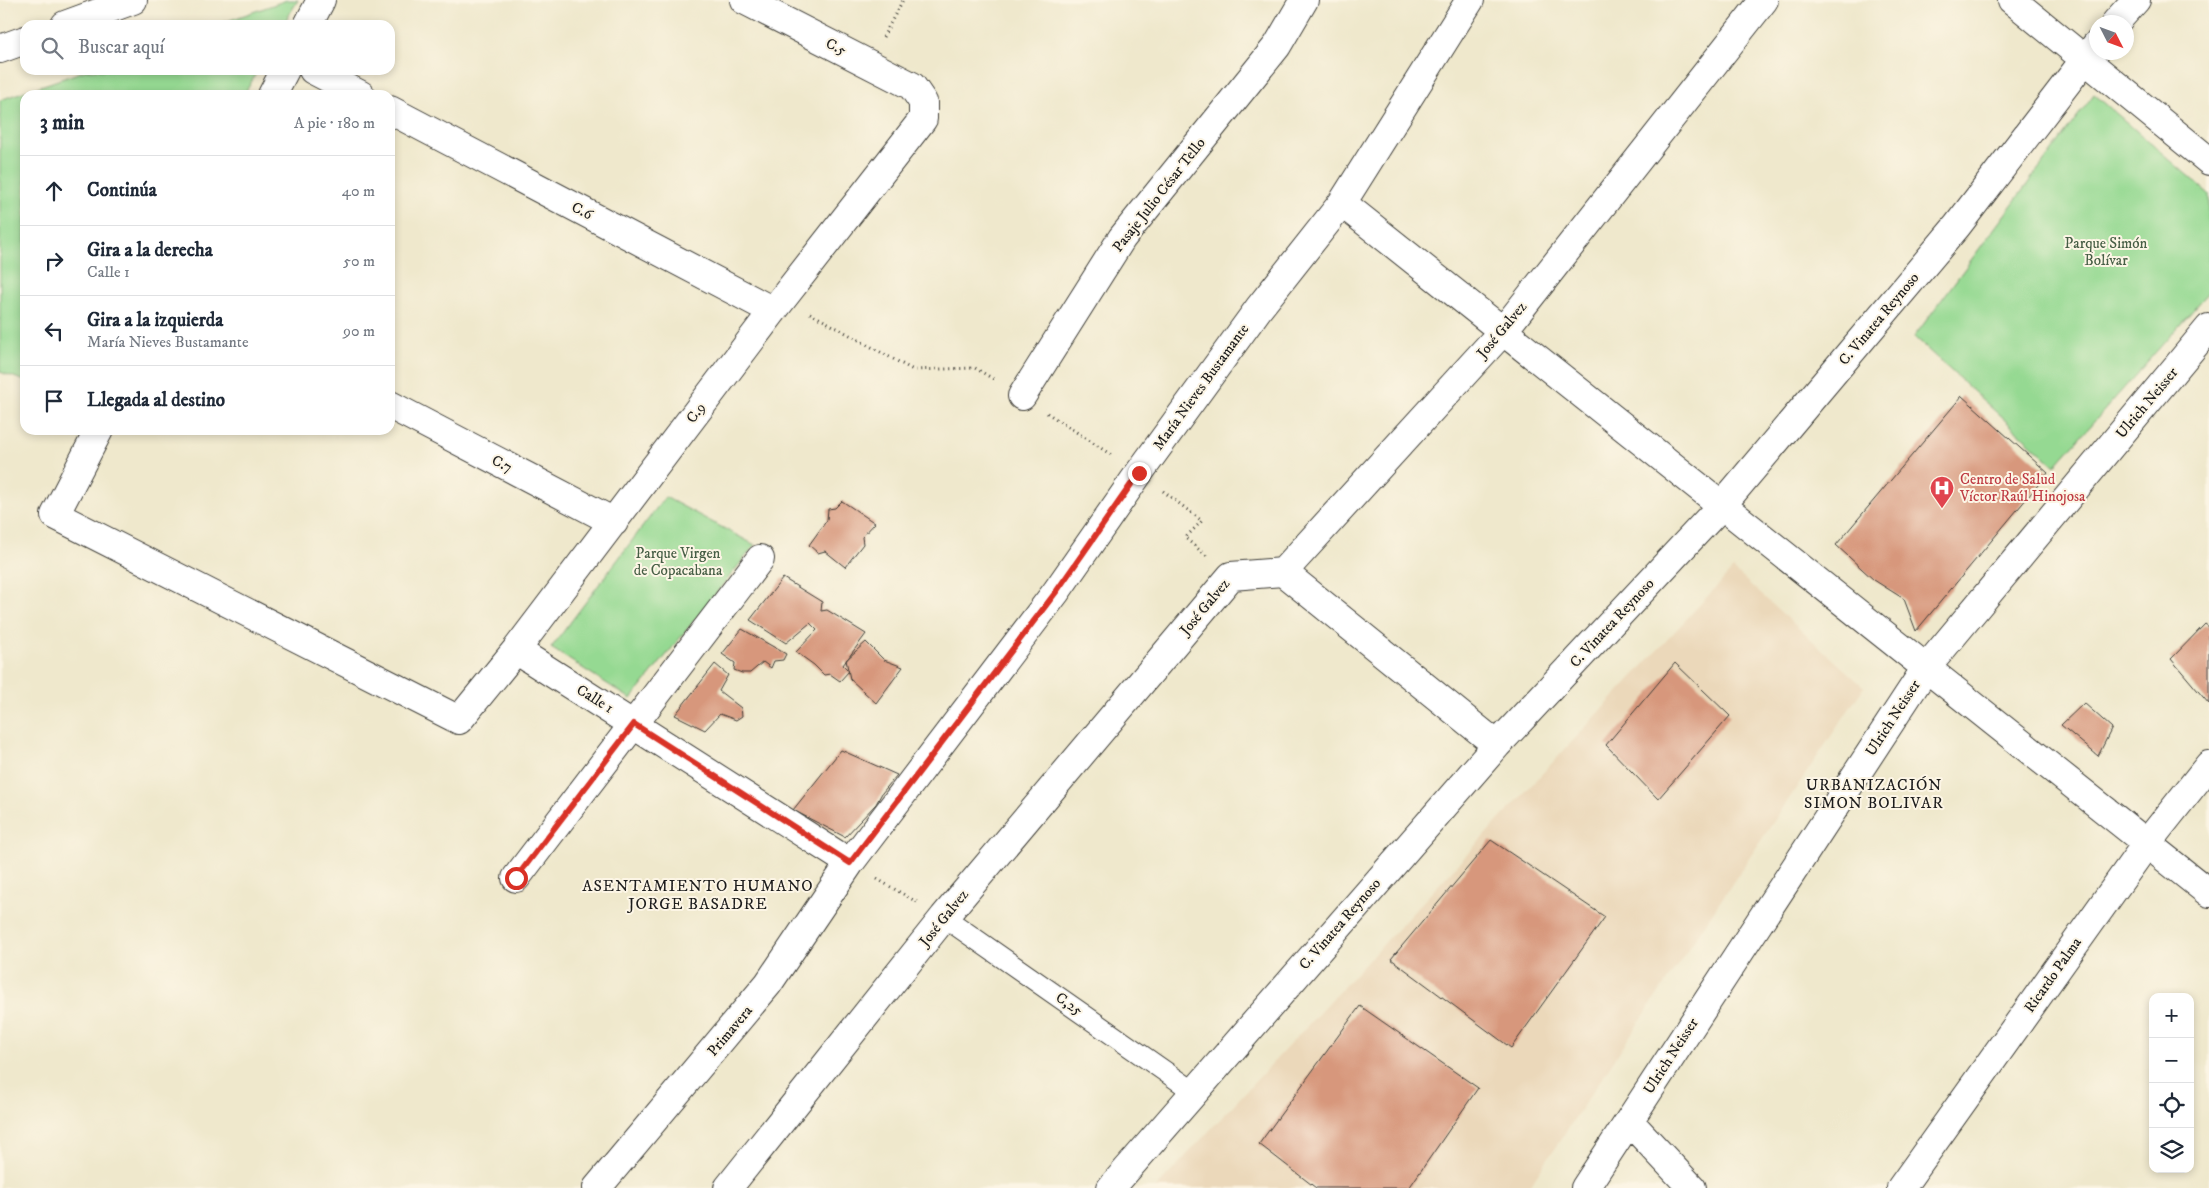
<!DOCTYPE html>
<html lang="es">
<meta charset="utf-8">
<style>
:root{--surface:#fff;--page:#f6f6f7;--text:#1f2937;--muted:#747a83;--line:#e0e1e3}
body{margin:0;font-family:"IM FELL DW Pica",serif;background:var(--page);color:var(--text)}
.controls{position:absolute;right:15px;bottom:15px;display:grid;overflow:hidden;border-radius:10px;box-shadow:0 2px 8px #0003}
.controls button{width:45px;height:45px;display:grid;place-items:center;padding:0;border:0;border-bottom:1px solid var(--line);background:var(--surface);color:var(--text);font:25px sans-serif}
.compass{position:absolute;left:2089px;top:15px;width:45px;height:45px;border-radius:50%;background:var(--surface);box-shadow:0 2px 8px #0003;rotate:132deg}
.stop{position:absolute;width:15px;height:15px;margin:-11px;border:4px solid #d93025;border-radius:50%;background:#fff}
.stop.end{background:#d93025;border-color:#fff;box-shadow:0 1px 5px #0008}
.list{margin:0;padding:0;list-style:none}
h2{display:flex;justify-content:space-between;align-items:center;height:65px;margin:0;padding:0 20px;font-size:21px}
h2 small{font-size:16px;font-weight:400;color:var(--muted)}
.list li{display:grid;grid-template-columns:32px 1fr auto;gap:15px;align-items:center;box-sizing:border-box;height:70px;padding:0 20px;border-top:1px solid var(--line)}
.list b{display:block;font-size:19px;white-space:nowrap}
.list p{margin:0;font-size:16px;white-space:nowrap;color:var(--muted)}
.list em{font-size:16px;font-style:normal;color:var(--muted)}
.icon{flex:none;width:28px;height:28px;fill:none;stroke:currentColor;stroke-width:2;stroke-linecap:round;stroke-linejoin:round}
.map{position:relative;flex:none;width:2209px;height:1188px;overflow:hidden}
.search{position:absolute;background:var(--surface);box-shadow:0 2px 8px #0003;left:20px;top:20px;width:375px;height:55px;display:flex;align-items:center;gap:12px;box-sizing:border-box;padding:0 18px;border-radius:15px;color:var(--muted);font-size:19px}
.panel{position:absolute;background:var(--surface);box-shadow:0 2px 8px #0003;left:20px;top:90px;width:375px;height:345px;border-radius:15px}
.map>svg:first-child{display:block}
.built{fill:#ebd8ba}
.park{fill:#95d992;stroke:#587a57}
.building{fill:#d7977c}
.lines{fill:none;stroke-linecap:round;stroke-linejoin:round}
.service-casing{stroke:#3c3b36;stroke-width:22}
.minor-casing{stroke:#3c3b36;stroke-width:30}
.path{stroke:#3c3b36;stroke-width:3;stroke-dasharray:1 4;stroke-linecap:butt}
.service{stroke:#fff;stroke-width:20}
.minor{stroke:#fff;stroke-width:28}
.route{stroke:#d93025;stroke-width:6}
.labels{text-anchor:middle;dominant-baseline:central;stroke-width:4;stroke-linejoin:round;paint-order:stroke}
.street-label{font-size:15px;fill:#1c1c1c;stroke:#fcf5e5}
.park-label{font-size:15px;fill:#465e45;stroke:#fcf5e5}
.health-label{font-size:15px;fill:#be3a42;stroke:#fcf5e5;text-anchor:start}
.neighbourhood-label{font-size:16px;letter-spacing:1px;fill:#1c1c1c;stroke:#fcf5e5}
</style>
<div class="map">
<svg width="2209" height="1188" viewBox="0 0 2209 1188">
<rect width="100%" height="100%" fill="#fcf5e5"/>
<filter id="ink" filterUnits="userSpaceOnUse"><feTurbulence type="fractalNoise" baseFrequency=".02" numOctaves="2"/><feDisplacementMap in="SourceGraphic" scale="10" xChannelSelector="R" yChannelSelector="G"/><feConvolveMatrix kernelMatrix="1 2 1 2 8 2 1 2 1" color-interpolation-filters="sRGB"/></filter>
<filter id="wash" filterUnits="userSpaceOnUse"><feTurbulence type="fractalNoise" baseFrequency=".0096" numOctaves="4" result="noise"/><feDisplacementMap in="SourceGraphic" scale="20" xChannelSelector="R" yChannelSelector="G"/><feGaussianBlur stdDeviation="1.12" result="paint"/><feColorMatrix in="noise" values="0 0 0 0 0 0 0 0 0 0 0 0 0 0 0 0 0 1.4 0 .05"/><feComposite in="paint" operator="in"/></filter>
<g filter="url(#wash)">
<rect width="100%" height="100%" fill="#efe8cc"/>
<path class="built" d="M1733,569l131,118 -336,501h-372z"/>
<path class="park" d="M287,0h11l-15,25h-67z
M87,70h171l-14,25h-219v286l-25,-9v-272z
M2094,94l115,100v98l-154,174 -141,-129z
M665,497l90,48 -124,154 -80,-51z"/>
<g id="blocks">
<path class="building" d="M1962,396l86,77 -132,158 -12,-32 -30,-19 -38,-35z
M842,501l33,22 -13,14 1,7 -18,23 -20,-16 -7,2 -9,-8 18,-25 1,-11 7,-1z
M783,578l39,24 -1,9 6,-1 39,24 -23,31 6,6 -9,10 -10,-7 -6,1 -10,-10 -18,-13 21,-22 -7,-7 -24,20 -36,-23z
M2205,624l4,3v77l-38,-45z
M742,629l44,25 -3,6 -9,1 -3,7 -8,-6 -13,11h-8l-8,-3 1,-7 -13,-9z
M866,642l18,18 19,7 -27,36 -26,-24 -4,-19z
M1675,663l55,53 -72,83 -52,-54z
M715,664l13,11 -9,16 22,17 1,8 -6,4 -16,-6 -15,16 -30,-15z
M2084,703l28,25 -14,28 -37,-31z
M841,750l56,25 -15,18 -6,11 -31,33 -52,-27z
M1491,840l114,77 -94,131 -120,-89z
M1360,1006l118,82 -69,100h-93l-57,-44z"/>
</g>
</g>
<g filter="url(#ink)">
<use href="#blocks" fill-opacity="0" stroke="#3c3b36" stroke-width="1"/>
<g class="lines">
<defs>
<path id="service" d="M944,917l249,174"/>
<path id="minor" d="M2012,0l197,161
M2116,22l20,-22
M65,25l68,-25
M308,25l13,-25
M0,49l25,-9
M313,70l48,25
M272,95l13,-25
M390,110l383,201
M1342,203l867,690
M1022,396l100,-158 155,-192 27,-46
M390,405l224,117
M99,430l-44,85 404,205 57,-70 257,-339 150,-192v-17l-11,-16 -168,-86
M1283,572l214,173
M516,650l334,213
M516,878l244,-319
M1629,1121l63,67
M597,1188l171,-204 82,-121 206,-271 83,-119 120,-165 83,-105 128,-203
M728,1188l216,-271 287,-341 52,-4 220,-241 261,-331
M1111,1188l386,-443 225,-240 235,-279 139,-181
M1585,1188l341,-520 283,-340
M1901,1188l246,-345 62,-78"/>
</defs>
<use href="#service" class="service-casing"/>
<use href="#minor" class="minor-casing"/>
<path class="path" d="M883,37l20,-37
M810,313l103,57 62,-2 20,12
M1047,413l66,43
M1163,491l39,30 -17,17 22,18
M877,879l40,23"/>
<use href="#service" class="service"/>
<use href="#minor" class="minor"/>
</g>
</g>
<g class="lines" filter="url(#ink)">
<path class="route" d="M516,878l118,-154 216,139 206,-271 83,-119"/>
</g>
<defs>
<symbol id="hospital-pin" viewBox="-11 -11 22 30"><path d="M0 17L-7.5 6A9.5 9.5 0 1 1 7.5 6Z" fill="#e0444e" stroke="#fcf5e5"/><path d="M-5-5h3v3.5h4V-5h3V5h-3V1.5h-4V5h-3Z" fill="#fff"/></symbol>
</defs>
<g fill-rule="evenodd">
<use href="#hospital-pin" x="1928" y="474" width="28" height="38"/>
</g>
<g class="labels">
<g class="street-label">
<text transform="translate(836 47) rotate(27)">C.5</text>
<text transform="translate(1159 195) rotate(-52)">Pasaje Julio César Tello</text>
<text transform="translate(582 211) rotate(28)">C.6</text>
<text transform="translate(1879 319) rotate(-50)">C. Vinatea Reynoso</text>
<text transform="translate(1502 330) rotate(-50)">José Galvez</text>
<text transform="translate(1201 387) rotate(-54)">María Nieves Bustamante</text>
<text transform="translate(2147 403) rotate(-50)">Ulrich Neisser</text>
<text transform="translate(696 413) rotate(-53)">C.9</text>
<text transform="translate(502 464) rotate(27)">C.7</text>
<text transform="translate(1205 607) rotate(-50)">José Galvez</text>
<text transform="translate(1612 623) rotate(-47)">C. Vinatea Reynoso</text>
<text transform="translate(595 699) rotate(32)">Calle 1</text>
<text transform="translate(1893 718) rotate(-57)">Ulrich Neisser</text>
<text transform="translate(944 918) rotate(-51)">José Galvez</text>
<text transform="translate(1340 924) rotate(-49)">C. Vinatea Reynoso</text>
<text transform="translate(2053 975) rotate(-55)">Ricardo Palma</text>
<text transform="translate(1069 1004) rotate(35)">C,25</text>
<text transform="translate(730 1031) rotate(-50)">Primavera</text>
<text transform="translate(1671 1056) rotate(-57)">Ulrich Neisser</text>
</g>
<g class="park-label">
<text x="2106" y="243">Parque Simón<tspan x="2106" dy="17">Bolívar</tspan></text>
<text x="678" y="553">Parque Virgen<tspan x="678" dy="17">de Copacabana</tspan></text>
</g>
<g class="health-label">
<text x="1960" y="479">Centro de Salud<tspan x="1960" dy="17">Víctor Raúl Hinojosa</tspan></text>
</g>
<g class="neighbourhood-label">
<text x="1874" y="785">URBANIZACIÓN<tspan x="1874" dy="18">SIMON BOLIVAR</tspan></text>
<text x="698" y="886">ASENTAMIENTO HUMANO<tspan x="698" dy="18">JORGE BASADRE</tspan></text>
</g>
</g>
</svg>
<div class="controls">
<button>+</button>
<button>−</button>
<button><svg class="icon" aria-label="locate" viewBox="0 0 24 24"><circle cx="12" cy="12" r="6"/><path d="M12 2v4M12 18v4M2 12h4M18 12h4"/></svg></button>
<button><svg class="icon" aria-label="layers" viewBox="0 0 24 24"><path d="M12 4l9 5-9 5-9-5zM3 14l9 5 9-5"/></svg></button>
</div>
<svg class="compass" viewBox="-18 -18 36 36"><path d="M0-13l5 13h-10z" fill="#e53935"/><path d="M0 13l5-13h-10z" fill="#747a83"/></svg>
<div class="stop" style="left:516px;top:878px"></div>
<div class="stop end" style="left:1139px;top:473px"></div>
<div class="search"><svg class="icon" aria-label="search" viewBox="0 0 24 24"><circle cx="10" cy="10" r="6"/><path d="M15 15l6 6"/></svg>Buscar aquí</div>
<section class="panel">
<h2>3 min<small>A pie · 180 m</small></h2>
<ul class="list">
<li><svg class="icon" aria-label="ahead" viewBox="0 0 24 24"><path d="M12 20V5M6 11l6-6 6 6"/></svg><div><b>Continúa</b></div><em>40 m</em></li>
<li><svg class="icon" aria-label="right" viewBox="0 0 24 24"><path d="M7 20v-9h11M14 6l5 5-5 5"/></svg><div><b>Gira a la derecha</b><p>Calle 1</p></div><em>50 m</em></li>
<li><svg class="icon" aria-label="left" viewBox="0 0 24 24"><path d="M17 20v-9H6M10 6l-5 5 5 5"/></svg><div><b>Gira a la izquierda</b><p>María Nieves Bustamante</p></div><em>90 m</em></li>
<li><svg class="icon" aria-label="arrive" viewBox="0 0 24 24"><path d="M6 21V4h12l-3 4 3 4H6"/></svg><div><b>Llegada al destino</b></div></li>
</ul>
</section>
</div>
